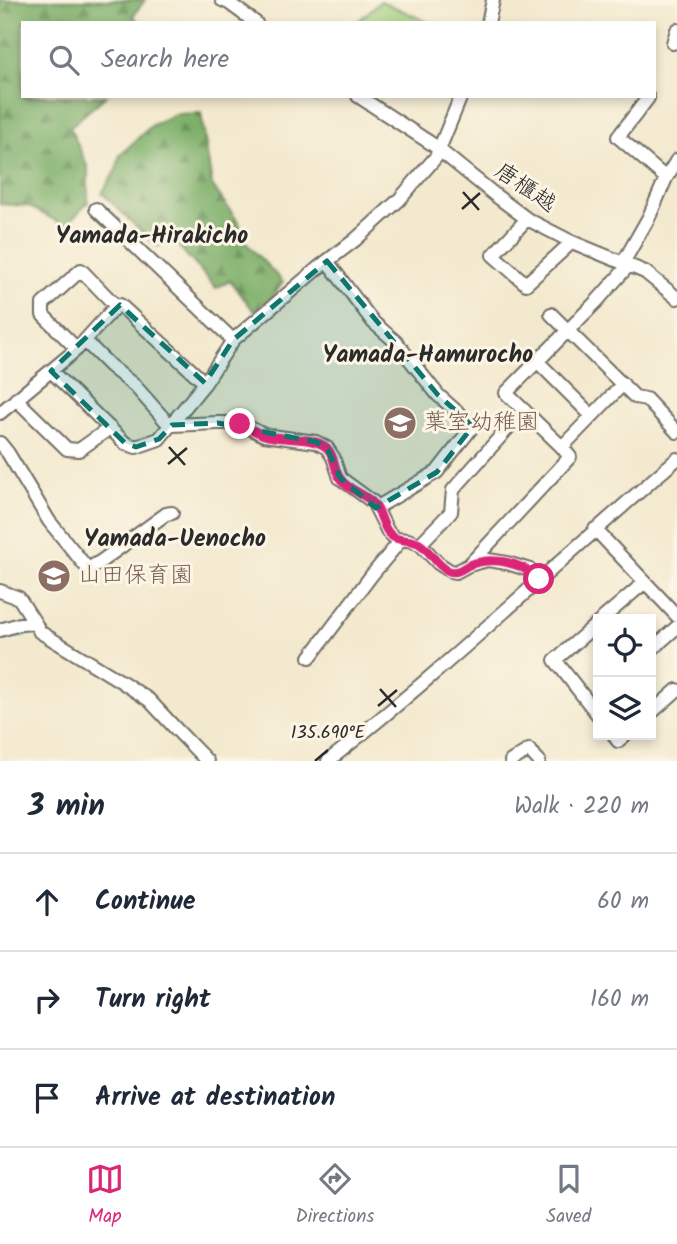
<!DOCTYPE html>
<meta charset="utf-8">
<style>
:root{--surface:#fff;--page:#f2f2f3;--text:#1f2937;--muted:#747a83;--line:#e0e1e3;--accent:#db2777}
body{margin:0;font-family:Kalam,"Klee One",sans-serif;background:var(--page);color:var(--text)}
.controls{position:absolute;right:21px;bottom:21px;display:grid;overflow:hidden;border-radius:0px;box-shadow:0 4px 10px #0003}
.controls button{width:63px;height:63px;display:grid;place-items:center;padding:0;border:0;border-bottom:2px solid var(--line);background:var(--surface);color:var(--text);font:35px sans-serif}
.stop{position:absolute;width:21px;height:21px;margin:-16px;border:5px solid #db2777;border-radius:50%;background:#fff}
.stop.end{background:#db2777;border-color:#fff;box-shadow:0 2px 7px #0008}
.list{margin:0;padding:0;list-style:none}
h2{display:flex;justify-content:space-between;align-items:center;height:91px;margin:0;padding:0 28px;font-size:30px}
h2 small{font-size:23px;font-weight:400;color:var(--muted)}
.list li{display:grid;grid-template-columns:46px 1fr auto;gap:21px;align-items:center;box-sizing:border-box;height:98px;padding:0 28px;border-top:2px solid var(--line)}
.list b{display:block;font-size:26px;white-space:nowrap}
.list em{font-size:23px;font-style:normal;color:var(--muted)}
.icon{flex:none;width:38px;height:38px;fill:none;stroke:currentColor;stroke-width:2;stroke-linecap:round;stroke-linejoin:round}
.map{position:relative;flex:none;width:677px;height:761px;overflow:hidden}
.search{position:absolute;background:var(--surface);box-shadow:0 4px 10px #0003;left:21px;right:21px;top:21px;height:77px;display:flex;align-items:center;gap:18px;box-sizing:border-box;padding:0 24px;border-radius:0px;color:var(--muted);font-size:26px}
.sheet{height:385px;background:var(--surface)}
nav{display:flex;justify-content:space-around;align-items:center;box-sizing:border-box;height:98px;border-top:2px solid var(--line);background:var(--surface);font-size:19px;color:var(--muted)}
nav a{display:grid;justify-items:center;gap:4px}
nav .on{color:var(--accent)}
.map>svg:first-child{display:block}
.grass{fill:#9bca78;stroke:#637a52;stroke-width:2}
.forest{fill:url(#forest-firs);stroke:#546c4a;stroke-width:2}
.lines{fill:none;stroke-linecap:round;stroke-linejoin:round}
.stream{stroke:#65c6e3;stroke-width:3.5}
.minor-casing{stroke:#716e64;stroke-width:16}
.minor{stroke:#fff;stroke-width:12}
.route{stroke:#db2777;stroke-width:9}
.marked{fill:#0f766e;fill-opacity:0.2;stroke:#0f766e;stroke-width:5;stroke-dasharray:14 9;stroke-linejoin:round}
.ticks{fill:none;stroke:#2b2b2b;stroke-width:2.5}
.labels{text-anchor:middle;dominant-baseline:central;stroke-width:6;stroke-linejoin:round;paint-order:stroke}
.street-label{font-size:23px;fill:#2b2b2b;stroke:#fcf5e5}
.education-label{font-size:23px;fill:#785e54;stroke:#fcf5e5;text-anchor:start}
.neighbourhood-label{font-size:24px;font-weight:bold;fill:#2b2b2b;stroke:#fcf5e5}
.ticks-label{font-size:18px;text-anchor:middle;fill:#2b2b2b;stroke:#fcf5e5;stroke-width:6;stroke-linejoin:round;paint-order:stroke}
</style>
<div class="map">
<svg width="677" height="761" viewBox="0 0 677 761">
<defs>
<pattern id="forest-firs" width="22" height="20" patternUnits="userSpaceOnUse" patternTransform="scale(1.75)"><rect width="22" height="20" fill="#7cae68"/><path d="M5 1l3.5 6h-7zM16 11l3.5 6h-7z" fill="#668e56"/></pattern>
</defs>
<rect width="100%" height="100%" fill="#fcf5e5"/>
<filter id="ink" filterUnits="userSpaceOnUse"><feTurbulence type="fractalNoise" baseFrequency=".0143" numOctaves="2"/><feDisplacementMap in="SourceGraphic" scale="14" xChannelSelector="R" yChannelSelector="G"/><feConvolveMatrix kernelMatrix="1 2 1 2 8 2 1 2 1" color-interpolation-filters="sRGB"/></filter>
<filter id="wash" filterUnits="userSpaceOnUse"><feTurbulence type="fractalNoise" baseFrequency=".00686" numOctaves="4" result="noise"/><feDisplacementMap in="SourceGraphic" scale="28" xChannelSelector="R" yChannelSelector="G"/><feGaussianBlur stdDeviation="1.57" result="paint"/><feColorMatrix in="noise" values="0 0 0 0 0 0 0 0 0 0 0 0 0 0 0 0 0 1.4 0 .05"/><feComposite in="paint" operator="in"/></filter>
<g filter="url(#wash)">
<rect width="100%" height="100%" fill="#f3e9ce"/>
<path class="grass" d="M381,1l49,22h-74z"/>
<path class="forest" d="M0,0h145l-12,16 7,7h-117v73h83l-36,31 18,41v34l-22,24 -38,-20 -28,-2z
M201,113l11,72 27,38 7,20 37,39 -9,13 -19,17 -25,-31 -14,7 -43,-48 -16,7 -55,-54 14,-23 4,-15 32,-30 23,-11z"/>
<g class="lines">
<path class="stream" d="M0,640l30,-7"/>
</g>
</g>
<g filter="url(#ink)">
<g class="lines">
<defs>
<path id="minor" d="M222,0l7,3 27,20
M488,23l5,-23
M673,43l4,-13
M358,96l74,48 63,51 32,24 45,23 73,30 32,26
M647,96l1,2 -30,39 48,41
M96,209l137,131
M527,219l-34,36 33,29 46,-42
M327,261l46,61 23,20 42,53 35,31 -36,46 -61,36
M623,263l26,-46 17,-39 11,-18
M551,314l84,83 11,2 31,33
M85,341l25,25 25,20 30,34 7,5 46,-2h22l24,12 52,7 11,6 6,9 7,21 33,24 15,30 8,7 12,1 12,4 18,19 12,8 6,1 13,-7 19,-5 19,3 23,7 9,9
M77,349l-34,-34v-11l38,-34 35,36
M537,361l55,55
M51,371l74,72 11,4 23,-8 46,-56 28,-43 85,-72 37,-28 44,-40 37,-43 25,-61
M16,399l51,50 12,1 31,-22
M0,413l77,-64 39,-43 4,-1 85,78
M0,443l8,10 41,68 39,48 12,-7 66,-48 6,-1
M562,447l61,-63
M595,529l82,87
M420,544l31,-32 2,-22 71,-80
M469,565l101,-108 -8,-10 -56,-54 91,-92 32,-36
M0,591l19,7 16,25 5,9 82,50 27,18 27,29 31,32
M602,619l43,-37
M598,623l-43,37 43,55
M0,630l20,-6 15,-1
M651,650l26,-23
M310,657l61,-81 30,-36
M651,713l26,-23
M614,735l4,6 7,-6
M328,761c121,-95 232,-202 349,-302
M511,761l18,-11 10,11"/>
</defs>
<use href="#minor" class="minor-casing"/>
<use href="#minor" class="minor"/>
</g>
</g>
<g class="lines" filter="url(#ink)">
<path class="route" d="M240,424c8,3 16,8 24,11 18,6 48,0 63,13 8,8 7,21 13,30 7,12 25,15 34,26 7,8 8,20 14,28 8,11 19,6 30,11 12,6 18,23 31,28 8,3 14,-3 20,-6 24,-9 52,-3 70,14"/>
</g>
<path class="marked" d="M327,261l111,134 35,31 -36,46 -61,36 -36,-30 -13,-30 -11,-6 -98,-19 -46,2 -13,14 -23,8 -11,-4 -74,-72 69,-66 85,78 28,-43z"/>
<path class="ticks" d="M463,192l16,18M462,209l18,-16M169,447l16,18M168,464l19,-16M380,689l16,18M378,706l19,-16M315,761l13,-11"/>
<defs>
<symbol id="school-disc" viewBox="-11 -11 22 22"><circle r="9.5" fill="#8d6e63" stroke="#fcf5e5"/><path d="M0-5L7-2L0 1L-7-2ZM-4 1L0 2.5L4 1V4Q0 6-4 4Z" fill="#fff"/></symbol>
</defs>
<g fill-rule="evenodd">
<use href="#school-disc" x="381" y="404" width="38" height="38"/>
<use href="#school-disc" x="35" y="557" width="38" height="38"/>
</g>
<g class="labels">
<g class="street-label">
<text transform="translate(525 188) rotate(34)">唐櫃越</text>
</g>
<g class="education-label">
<text x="424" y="423">葉室幼稚園</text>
<text x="78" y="576">山田保育園</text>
</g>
<g class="neighbourhood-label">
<text x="152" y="236">Yamada-Hirakicho</text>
<text x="428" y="355">Yamada-Hamurocho</text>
<text x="175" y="539">Yamada-Uenocho</text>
</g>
</g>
<g class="ticks-label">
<text x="328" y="738">135.690°E</text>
</g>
</svg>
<div class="controls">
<button><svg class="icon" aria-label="locate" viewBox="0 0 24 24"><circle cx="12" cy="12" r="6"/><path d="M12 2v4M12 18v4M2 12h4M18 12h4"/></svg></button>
<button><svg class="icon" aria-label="layers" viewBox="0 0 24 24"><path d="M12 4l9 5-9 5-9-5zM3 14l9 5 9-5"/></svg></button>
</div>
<div class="stop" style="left:539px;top:579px"></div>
<div class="stop end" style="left:240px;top:424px"></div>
<div class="search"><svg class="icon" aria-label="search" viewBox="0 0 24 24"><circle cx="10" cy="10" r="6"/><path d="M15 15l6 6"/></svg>Search here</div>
</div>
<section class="sheet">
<h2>3 min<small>Walk · 220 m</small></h2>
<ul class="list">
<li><svg class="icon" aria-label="ahead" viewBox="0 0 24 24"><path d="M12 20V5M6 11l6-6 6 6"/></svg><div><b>Continue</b></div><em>60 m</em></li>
<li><svg class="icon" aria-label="right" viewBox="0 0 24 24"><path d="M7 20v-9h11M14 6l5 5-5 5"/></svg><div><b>Turn right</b></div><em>160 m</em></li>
<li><svg class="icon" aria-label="arrive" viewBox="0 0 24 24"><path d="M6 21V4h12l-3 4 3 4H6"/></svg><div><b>Arrive at destination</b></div></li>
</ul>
</section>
<nav>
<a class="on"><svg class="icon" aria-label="map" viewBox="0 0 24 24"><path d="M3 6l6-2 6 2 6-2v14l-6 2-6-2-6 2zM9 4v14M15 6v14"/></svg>Map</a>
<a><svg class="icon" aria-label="directions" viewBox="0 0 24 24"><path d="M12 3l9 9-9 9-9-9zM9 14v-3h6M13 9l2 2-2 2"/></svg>Directions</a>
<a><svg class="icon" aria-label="saved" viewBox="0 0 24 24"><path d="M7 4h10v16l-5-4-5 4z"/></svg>Saved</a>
</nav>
